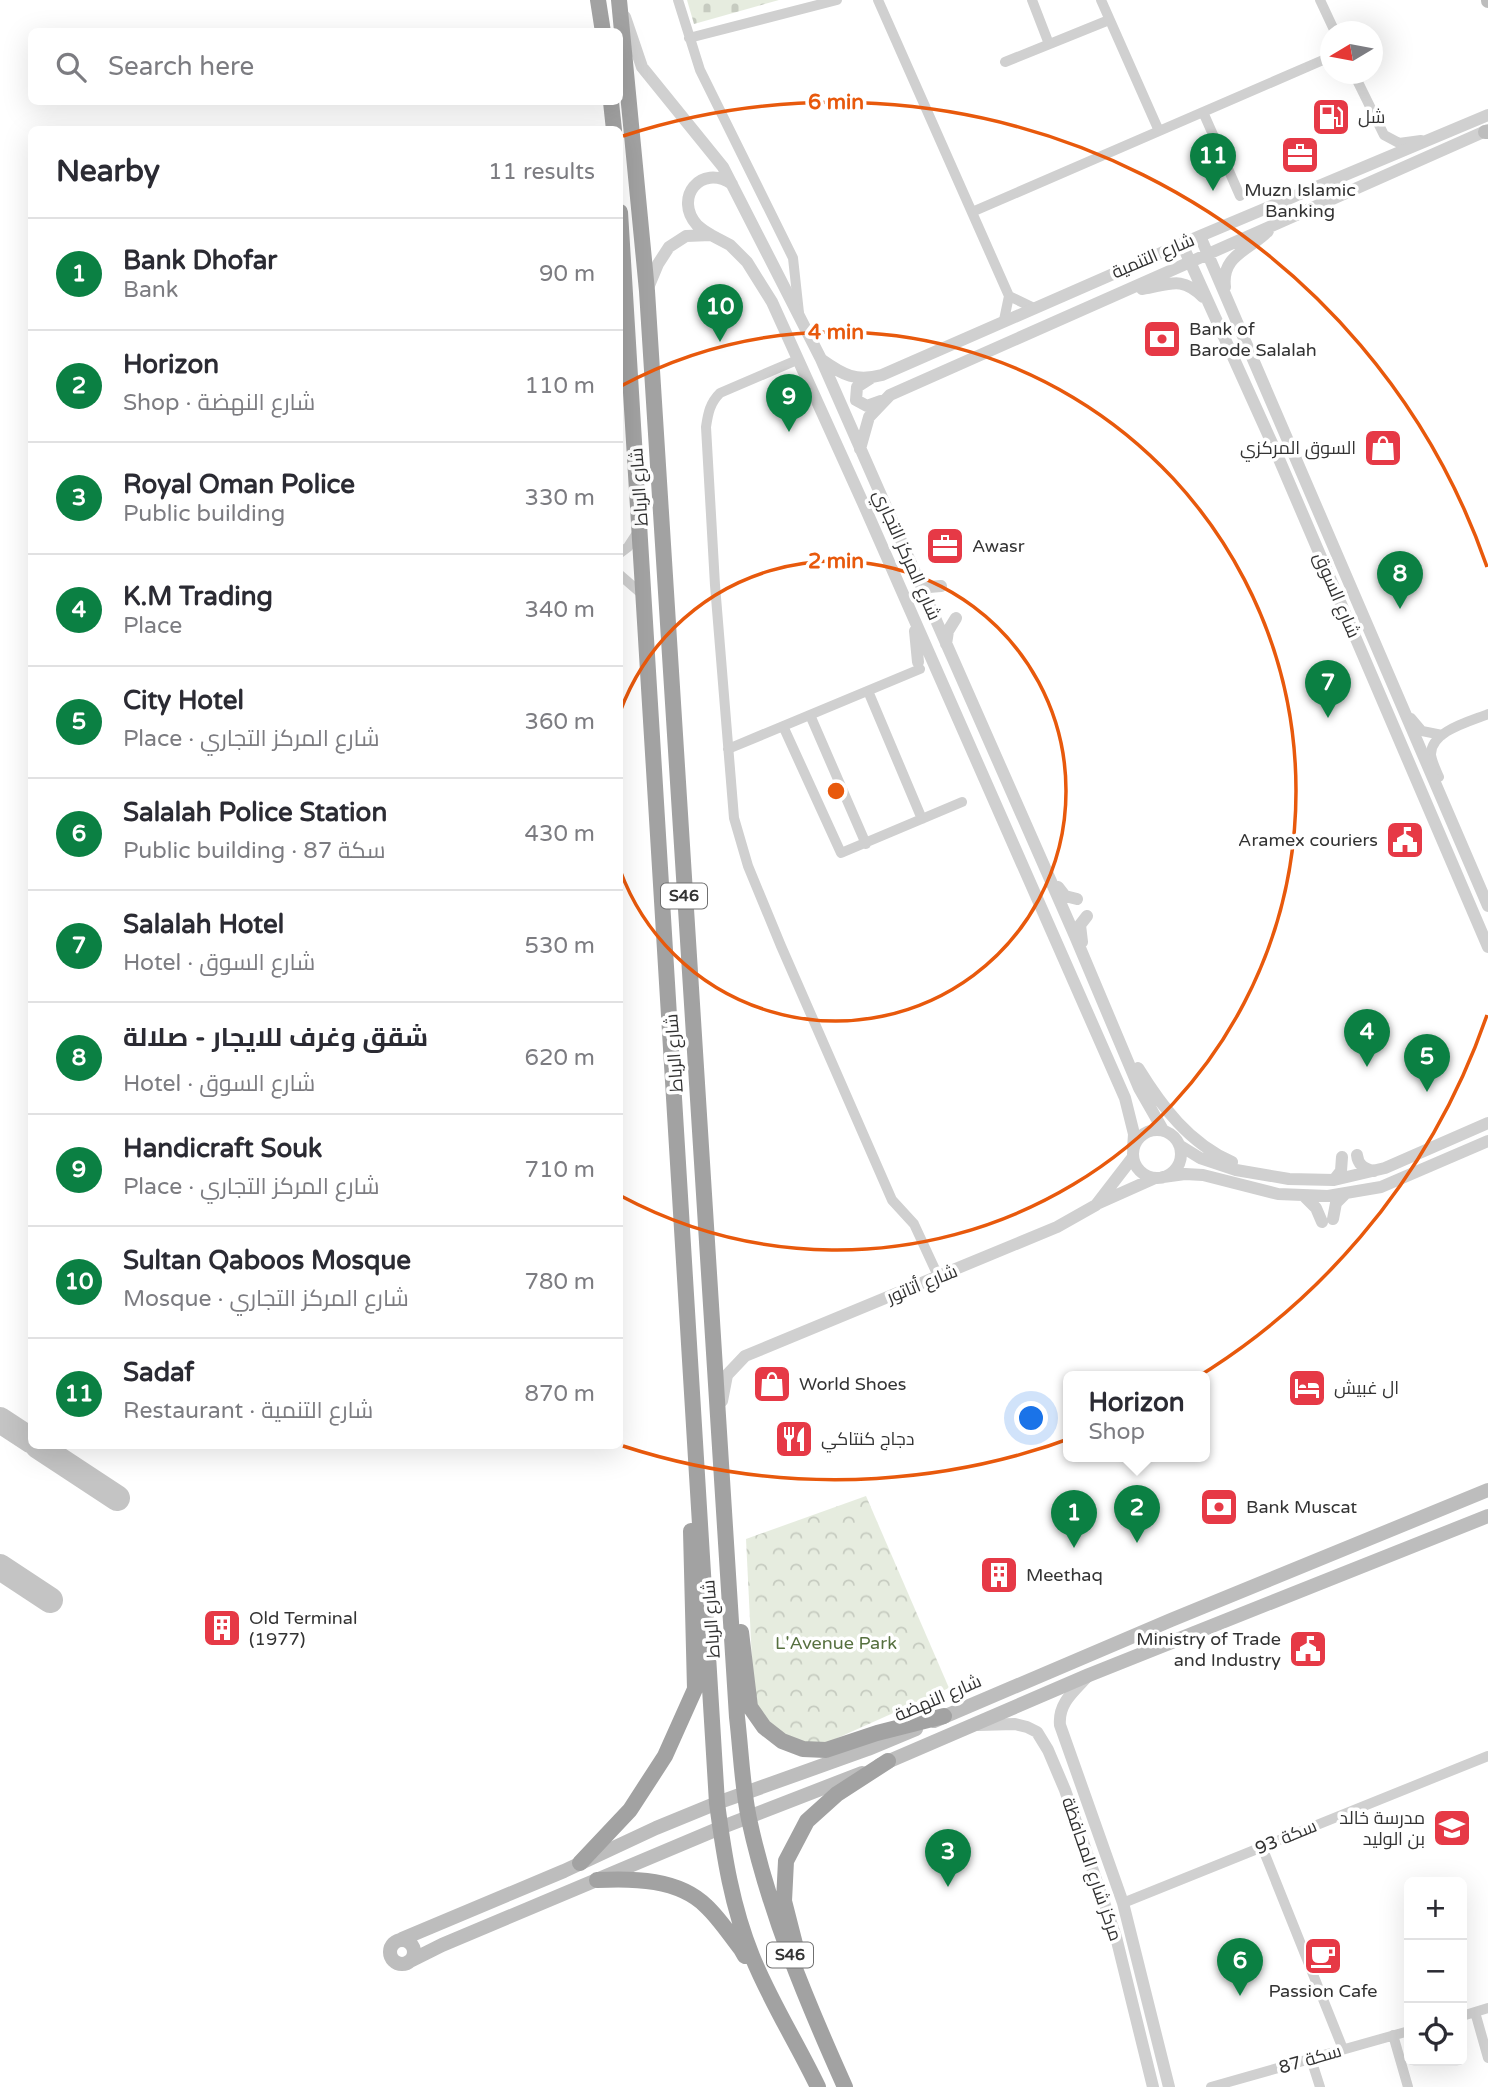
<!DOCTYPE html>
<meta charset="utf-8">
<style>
:root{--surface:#fff;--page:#f7f7f7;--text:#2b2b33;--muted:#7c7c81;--line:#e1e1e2;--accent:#0b8043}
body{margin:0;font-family:"Varela Round",Cairo,sans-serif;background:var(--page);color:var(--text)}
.controls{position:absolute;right:21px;bottom:21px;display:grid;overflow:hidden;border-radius:10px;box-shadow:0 7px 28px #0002}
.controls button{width:63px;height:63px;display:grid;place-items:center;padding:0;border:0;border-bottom:2px solid var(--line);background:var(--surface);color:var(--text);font:35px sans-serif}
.compass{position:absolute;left:1320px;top:21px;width:63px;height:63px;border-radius:50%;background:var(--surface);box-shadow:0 7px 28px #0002;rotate:260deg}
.you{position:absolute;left:1032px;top:1419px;width:24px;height:24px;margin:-18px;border:5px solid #fff;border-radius:50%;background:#1a73e8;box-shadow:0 0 0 10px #1a73e833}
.badge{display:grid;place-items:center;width:46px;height:46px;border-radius:50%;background:var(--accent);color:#fff;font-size:23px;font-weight:700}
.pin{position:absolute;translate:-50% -58px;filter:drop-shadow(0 2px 4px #0008)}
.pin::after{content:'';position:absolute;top:37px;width:24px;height:21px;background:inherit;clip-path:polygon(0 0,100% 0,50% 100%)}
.popup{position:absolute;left:1063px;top:1371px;width:147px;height:91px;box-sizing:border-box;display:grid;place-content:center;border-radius:10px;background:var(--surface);filter:drop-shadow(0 2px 5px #0005);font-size:23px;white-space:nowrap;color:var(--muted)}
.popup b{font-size:26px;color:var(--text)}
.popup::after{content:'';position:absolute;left:50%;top:100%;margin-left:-14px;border:14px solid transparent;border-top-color:var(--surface)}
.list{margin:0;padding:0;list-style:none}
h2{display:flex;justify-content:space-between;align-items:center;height:91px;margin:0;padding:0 28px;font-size:30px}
h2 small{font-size:23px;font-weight:400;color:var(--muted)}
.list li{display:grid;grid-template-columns:46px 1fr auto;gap:21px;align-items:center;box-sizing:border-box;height:112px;padding:0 28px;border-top:2px solid var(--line)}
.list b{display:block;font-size:26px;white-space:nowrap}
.list p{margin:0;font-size:23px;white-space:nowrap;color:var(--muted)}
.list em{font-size:23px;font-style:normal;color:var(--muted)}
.icon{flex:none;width:38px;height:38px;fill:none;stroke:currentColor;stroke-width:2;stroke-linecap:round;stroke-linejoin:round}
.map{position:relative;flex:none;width:1488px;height:2087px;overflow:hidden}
.search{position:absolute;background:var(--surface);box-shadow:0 7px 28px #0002;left:28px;top:28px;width:595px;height:77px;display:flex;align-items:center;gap:18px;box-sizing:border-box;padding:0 24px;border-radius:10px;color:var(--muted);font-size:26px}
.panel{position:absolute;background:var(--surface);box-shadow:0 7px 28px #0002;left:28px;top:126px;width:595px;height:1323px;border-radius:10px}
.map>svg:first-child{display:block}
.cemetery{fill:url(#cemetery-stones)}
.park{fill:url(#park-crowns)}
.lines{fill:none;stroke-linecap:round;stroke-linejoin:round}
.taxiway{stroke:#c4c4c4;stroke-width:26}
.minor{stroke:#d0d0d0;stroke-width:10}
.tertiary{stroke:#d0d0d0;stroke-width:12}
.secondary{stroke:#bdbdbd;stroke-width:14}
.trunk{stroke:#a2a2a2;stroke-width:16}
.ring{fill:none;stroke:#e8590c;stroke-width:3.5}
.labels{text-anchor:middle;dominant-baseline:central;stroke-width:7;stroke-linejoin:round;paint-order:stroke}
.shield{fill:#fff;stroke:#707070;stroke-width:2}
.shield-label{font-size:16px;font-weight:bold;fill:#333}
.poi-label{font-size:18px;fill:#333;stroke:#fff;text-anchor:start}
.street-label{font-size:18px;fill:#333;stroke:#fff}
.park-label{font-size:18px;fill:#56703f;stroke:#fff}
.centre{fill:#e8590c;stroke:#fff;stroke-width:3.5}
.ring-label{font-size:21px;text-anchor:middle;font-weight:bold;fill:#e8590c;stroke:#fff;stroke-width:7;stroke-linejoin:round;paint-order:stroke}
</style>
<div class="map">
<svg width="1488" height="2087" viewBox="0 0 1488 2087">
<defs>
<pattern id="cemetery-stones" width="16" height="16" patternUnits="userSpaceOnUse" patternTransform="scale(1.75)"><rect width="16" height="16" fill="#e6ecdf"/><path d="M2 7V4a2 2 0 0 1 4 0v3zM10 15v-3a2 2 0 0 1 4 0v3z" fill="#c6cbc0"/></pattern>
<pattern id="park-crowns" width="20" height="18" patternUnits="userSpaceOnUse" patternTransform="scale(1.75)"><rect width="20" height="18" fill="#e6ecdf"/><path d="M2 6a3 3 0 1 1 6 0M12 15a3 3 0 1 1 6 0" fill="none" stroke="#c6cbc0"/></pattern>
</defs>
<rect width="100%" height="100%" fill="#fff"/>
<path class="cemetery" d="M687,0h92l-85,24z"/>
<path class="park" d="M866,1496l83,192 -136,61 -39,-14 -20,-33 -8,-163z"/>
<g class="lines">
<path class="taxiway" d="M0,1420l32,21
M38,1446l79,52
M0,1567l50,33"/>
<path class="minor" d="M678,0l22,70 93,188 6,55
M878,0l131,296 -5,24
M1032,0l17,44
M1101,0l58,131
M1320,0l15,32
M689,38l148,-38
M1005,62l104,-42
M1354,74l30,61 15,8 22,-3
M1203,112l37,84
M972,212l358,-155
M1009,296l25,12
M797,360l-77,33c-10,10 -12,20 -14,34l9,158 19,233 14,48 33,80 111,254 22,24 25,54
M620,553l8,-6 11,-17
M620,575l23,20
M868,691l54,128
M810,715l56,129
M1411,718l11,13 20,4
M783,726l58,127 121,-51
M728,749l192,-80
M1439,777c-3,-7 -7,-15 -8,-22 -1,-24 40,-34 57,-41
M1262,1847l81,202
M1123,1903l365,-147
M1475,2012l13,46
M1462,2016l26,-8
M1393,2035l15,52
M1311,2059l9,28
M1211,2087l198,-56"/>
<path class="tertiary" d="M625,17l17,50 81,100 98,192 254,577 64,152 24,42
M711,235c-5,-3 -10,-6 -14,-10 -24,-27 4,-62 35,-41
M1200,236l288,670
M1182,244l94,208 212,495
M1225,287c-4,-32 25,-37 43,-56
M648,288l10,-24 11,-17 17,-11 25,-1 19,10 17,17 25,40 91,201 262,595 9,36 -1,15
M1142,289c27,-4 39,-14 61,8
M822,360c21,15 34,22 60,15l318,-139 288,-121
M871,378l-14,9 -1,13 11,6 14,-5
M860,449l9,-32 21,-22 598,-265
M917,577l12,10 12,-1
M915,631l3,31
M946,644l2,-13 8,-13
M1058,887l7,9 12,3
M1082,942l-2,-17 7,-9
M1138,1068c24,39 51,75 94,94
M1133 1154a24 24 0 1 1 48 0a24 24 0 1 1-48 0Z
M1179,1145l21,13 36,12 53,9 45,1 51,-12 103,-45
M1357,1155c1,10 7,14 17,16
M1163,1177l22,-3 18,1 75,19 50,2 53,-9 107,-46
M1334,1180l7,-9 1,-14
M1305,1197l11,11 6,14
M1099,1203l56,-25
M1333,1219l3,-16 9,-9
M722,1401l5,-26 18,-19 312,-129 39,-22 37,-48
M1086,1678c-13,14 -28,26 -26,47l63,178 46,184
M978,1725l37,-1 12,3 10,5 11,18 17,40 51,147 37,150"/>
<path class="secondary" d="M1488,0v1
M1485,132h3
M934,1721l237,-101 317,-130
M880,1765l209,-90 399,-159
M402,1939l162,-68 92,-43 61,-25 151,-54 48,-20
M390 1952a12 12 0 1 1 24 0a12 12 0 1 1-24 0Z
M408,1962l34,-17 278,-117 142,-55"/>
<path class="trunk" d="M598,0l5,32
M619,0l28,291 90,1426c4,34 5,69 12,102 20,93 57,181 96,268
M611,102l3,28
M620,212l97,1591c7,53 15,104 35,153 18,45 45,87 66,131
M741,1632l9,75 14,20 18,14 21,8 23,1 51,-17 67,-17
M580,1863l50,-53 35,-54 30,-67 -4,-158
M597,1880c36,-2 82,-1 109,26 13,12 24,29 35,43l4,7
M795,1944l-11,-43 2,-40 21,-40 30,-27 51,-33"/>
</g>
<g class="ring">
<path d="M620 712A230 230 0 1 1 620 870"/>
<path d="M621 386A459 459 0 1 1 621 1196"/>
<path d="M1487 1015A689 689 0 0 1 623 1446M623 136A689 689 0 0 1 1487 567"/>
</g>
<defs>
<symbol id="fuel-square" viewBox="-11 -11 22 22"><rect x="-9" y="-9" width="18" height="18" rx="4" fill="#e63946" stroke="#fff"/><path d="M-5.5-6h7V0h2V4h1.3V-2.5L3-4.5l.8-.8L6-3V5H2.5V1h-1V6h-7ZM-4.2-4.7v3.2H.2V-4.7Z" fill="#fff"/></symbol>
<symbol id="office-square" viewBox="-11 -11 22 22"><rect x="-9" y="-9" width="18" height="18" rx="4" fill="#e63946" stroke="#fff"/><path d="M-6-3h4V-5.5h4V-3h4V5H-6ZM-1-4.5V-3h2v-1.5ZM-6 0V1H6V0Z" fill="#fff"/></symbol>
<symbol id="bank-square" viewBox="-11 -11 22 22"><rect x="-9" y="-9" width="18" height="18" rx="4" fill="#e63946" stroke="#fff"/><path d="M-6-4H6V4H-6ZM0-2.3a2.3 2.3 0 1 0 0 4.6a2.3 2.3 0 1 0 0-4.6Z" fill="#fff"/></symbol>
<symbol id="shop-square" viewBox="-11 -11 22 22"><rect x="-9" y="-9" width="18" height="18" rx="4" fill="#e63946" stroke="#fff"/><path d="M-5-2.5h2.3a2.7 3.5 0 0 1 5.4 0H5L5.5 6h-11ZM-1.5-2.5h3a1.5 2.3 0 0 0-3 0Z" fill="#fff"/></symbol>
<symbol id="civic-square" viewBox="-11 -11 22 22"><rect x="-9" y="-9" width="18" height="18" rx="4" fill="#e63946" stroke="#fff"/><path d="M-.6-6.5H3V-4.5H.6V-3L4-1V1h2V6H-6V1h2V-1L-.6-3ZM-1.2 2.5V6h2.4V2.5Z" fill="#fff"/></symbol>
<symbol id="hotel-square" viewBox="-11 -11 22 22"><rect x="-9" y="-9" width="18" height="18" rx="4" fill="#e63946" stroke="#fff"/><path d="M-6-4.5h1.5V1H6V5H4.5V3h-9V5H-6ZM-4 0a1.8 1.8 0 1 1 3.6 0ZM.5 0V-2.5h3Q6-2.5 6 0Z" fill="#fff"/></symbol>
<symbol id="restaurant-square" viewBox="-11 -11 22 22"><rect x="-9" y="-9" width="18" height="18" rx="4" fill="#e63946" stroke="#fff"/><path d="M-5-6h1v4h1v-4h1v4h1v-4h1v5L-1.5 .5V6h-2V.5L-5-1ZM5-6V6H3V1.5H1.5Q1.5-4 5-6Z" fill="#fff"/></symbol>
<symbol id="building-square" viewBox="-11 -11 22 22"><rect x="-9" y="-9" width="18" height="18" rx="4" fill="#e63946" stroke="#fff"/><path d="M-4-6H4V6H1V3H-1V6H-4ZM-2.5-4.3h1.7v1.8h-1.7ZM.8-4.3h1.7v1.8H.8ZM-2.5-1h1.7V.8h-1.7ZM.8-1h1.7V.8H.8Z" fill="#fff"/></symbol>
<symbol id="university-square" viewBox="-11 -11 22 22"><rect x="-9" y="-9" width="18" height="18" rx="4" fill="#e63946" stroke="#fff"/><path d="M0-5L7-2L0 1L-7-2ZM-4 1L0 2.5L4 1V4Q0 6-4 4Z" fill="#fff"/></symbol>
<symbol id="cafe-square" viewBox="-11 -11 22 22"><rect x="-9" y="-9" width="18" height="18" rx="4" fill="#e63946" stroke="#fff"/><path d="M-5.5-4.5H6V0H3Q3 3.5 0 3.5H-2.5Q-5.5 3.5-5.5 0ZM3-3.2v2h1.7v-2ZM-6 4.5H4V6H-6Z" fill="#fff"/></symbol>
</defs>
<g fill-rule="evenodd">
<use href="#fuel-square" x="1309" y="95" width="44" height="44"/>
<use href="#office-square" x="1278" y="133" width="44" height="44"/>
<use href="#bank-square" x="1140" y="317" width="44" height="44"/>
<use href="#shop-square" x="1361" y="426" width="44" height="44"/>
<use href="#office-square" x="923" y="524" width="44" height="44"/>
<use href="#civic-square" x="1383" y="818" width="44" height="44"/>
<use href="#shop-square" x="750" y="1362" width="44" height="44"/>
<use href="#hotel-square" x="1285" y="1366" width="44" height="44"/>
<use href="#restaurant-square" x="772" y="1417" width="44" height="44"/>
<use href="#bank-square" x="1197" y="1485" width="44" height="44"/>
<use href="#building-square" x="977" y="1553" width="44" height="44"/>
<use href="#building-square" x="200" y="1606" width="44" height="44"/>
<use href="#civic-square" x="1286" y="1627" width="44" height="44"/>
<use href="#university-square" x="1430" y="1806" width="44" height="44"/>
<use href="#cafe-square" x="1301" y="1934" width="44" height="44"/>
</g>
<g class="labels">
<g class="shield">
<rect x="661" y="883.5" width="46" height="25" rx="5"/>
<rect x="767" y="1942.5" width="46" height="25" rx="5"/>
</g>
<g class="shield-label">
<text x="684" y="896">S46</text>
<text x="790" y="1955">S46</text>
</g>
<g class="poi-label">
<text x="1358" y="117">شل</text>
<text x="1300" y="190" text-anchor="middle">Muzn Islamic<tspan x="1300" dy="21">Banking</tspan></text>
<text x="1189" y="329">Bank of<tspan x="1189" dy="21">Barode Salalah</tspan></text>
<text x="1356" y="448" text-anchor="end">السوق المركزي</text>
<text x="972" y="546">Awasr</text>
<text x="1378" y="840" text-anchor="end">Aramex couriers</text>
<text x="799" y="1384">World Shoes</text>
<text x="1334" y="1388">ال غبيش</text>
<text x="821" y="1439">دجاج كنتاكي</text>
<text x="1246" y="1507">Bank Muscat</text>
<text x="1026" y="1575">Meethaq</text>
<text x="249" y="1618">Old Terminal<tspan x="249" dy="21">(1977)</tspan></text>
<text x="1281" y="1639" text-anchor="end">Ministry of Trade<tspan x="1281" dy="21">and Industry</tspan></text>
<text x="1425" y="1818" text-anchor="end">مدرسة خالد<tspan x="1425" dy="21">بن الوليد</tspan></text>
<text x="1323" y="1991" text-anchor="middle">Passion Cafe</text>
</g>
<g class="street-label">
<text transform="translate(1153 256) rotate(-23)">شارع التنمية</text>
<text transform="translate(639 487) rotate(-94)">شارع الرباط</text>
<text transform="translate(907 555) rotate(66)">شارع المركز التجاري</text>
<text transform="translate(1337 595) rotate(67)">شارع السوق</text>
<text transform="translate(674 1053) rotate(-94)">شارع الرباط</text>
<text transform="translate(922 1284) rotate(-22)">شارع أتاتور</text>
<text transform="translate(711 1619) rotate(-94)">شارع الرباط</text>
<text transform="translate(938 1698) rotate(-23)">شارع النهضة</text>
<text transform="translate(1286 1837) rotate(-22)">سكة 93</text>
<text transform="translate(1092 1869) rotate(71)">مركز شارع المحافظة</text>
<text transform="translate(1310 2059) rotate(-16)">سكة 87</text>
</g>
<g class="park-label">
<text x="836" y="1643">L'Avenue Park</text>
</g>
</g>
<circle cx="836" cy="791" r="10" class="centre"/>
<g class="ring-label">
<text x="836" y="109">6 min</text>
<text x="836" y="339">4 min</text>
<text x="836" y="568">2 min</text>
</g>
</svg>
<div class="controls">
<button>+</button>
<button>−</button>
<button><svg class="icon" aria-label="locate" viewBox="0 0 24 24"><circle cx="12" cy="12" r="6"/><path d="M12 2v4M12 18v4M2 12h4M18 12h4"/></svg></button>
</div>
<svg class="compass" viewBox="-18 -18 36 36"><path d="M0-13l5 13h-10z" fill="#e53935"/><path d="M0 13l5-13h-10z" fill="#7c7c81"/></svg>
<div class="you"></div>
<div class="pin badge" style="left:1074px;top:1548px">1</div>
<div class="pin badge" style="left:1137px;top:1543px">2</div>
<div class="popup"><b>Horizon</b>Shop</div>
<div class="pin badge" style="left:948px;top:1887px">3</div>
<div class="pin badge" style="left:1367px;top:1067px">4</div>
<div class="pin badge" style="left:1427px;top:1092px">5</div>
<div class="pin badge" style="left:1240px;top:1996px">6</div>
<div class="pin badge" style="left:1328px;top:718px">7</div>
<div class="pin badge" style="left:1400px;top:609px">8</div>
<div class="pin badge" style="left:789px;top:432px">9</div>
<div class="pin badge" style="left:720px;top:342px">10</div>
<div class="pin badge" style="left:1213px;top:191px">11</div>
<div class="search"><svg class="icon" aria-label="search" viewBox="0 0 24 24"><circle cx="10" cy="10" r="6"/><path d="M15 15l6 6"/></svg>Search here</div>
<section class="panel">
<h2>Nearby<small>11 results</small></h2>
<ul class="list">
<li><span class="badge">1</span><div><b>Bank Dhofar</b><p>Bank</p></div><em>90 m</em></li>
<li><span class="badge">2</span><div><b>Horizon</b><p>Shop · شارع النهضة</p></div><em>110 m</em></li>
<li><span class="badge">3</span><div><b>Royal Oman Police</b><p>Public building</p></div><em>330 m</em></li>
<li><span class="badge">4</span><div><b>K.M Trading</b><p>Place</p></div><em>340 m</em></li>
<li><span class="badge">5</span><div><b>City Hotel</b><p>Place · شارع المركز التجاري</p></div><em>360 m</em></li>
<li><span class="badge">6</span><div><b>Salalah Police Station</b><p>Public building · سكة 87</p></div><em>430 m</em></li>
<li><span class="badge">7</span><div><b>Salalah Hotel</b><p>Hotel · شارع السوق</p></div><em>530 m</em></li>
<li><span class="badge">8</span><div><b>شقق وغرف للايجار - صلالة</b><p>Hotel · شارع السوق</p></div><em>620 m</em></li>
<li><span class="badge">9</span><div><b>Handicraft Souk</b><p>Place · شارع المركز التجاري</p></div><em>710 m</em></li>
<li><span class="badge">10</span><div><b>Sultan Qaboos Mosque</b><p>Mosque · شارع المركز التجاري</p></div><em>780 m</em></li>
<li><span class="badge">11</span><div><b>Sadaf</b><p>Restaurant · شارع التنمية</p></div><em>870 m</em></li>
</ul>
</section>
</div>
